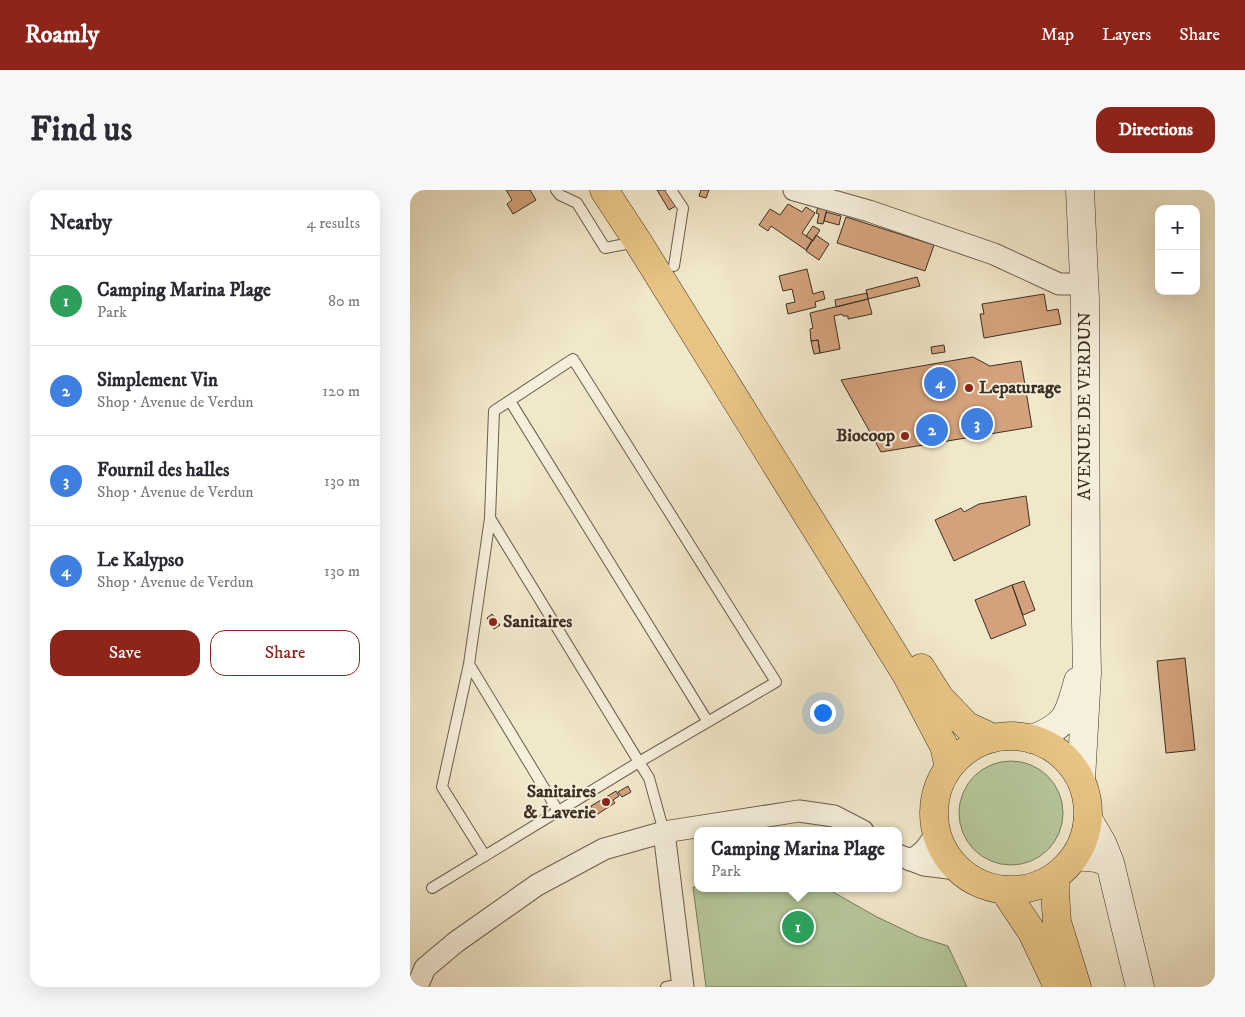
<!DOCTYPE html>
<meta charset="utf-8">
<style>
:root{--surface:#fff;--page:#f7f7f7;--text:#2b2b33;--muted:#7c7c81;--line:#e1e1e2;--accent:#8f2418}
body{margin:0;font-family:"IM FELL DW Pica",serif;background:var(--page);color:var(--text)}
.controls{position:absolute;right:15px;top:15px;display:grid;overflow:hidden;border-radius:10px;box-shadow:0 5px 20px #0002}
.controls button{width:45px;height:45px;display:grid;place-items:center;padding:0;border:0;border-bottom:1px solid var(--line);background:var(--surface);color:var(--text);font:25px sans-serif}
.you{position:absolute;left:412px;top:522px;width:18px;height:18px;margin:-12px;border:4px solid #fff;border-radius:50%;background:#1a73e8;box-shadow:0 0 0 8px #1a73e833}
.badge{display:grid;place-items:center;width:32px;height:32px;border-radius:50%;background:var(--accent);color:#fff;font-size:16px;font-weight:700}
.pin{position:absolute;translate:-50% -50%;border:2px solid #fff;box-shadow:0 1px 5px #0006}
.popup{position:absolute;left:284px;top:637px;width:208px;height:65px;box-sizing:border-box;display:grid;place-content:center;border-radius:10px;background:var(--surface);filter:drop-shadow(0 1px 4px #0005);font-size:16px;white-space:nowrap;color:var(--muted)}
.popup b{font-size:19px;color:var(--text)}
.popup::after{content:'';position:absolute;left:50%;top:100%;margin-left:-10px;border:10px solid transparent;border-top-color:var(--surface)}
.list{margin:0;padding:0;list-style:none}
h2{display:flex;justify-content:space-between;align-items:center;height:65px;margin:0;padding:0 20px;font-size:21px}
h2 small{font-size:16px;font-weight:400;color:var(--muted)}
.list li{display:grid;grid-template-columns:32px 1fr auto;gap:15px;align-items:center;box-sizing:border-box;height:90px;padding:0 20px;border-top:1px solid var(--line)}
.list b{display:block;font-size:19px;white-space:nowrap}
.list p{margin:0;font-size:16px;white-space:nowrap;color:var(--muted)}
.list em{font-size:16px;font-style:normal;color:var(--muted)}
.actions{display:flex;gap:10px;padding:15px 20px}
.actions a{flex:1;padding:11px 0;border:1px solid var(--accent);border-radius:15px;text-align:center;font-size:18px;color:var(--accent)}
.actions .main{background:var(--accent);color:#fff}
.map{position:relative;flex:none;width:805px;height:797px;overflow:hidden;border-radius:15px}
header{display:flex;align-items:center;gap:30px;box-sizing:border-box;height:70px;padding:0 25px;background:var(--accent);color:#fff}
header strong{font-size:24px}
nav{display:flex;gap:28px;margin-inline-start:auto;font-size:18px}
.intro{display:flex;align-items:center;justify-content:space-between;box-sizing:border-box;height:120px;padding:0 30px}
h1{margin:0;font-size:35px}
.button{padding:12px 22px;border-radius:15px;background:var(--accent);color:#fff;font-size:18px;font-weight:700}
main{display:flex;gap:30px;padding:0 30px}
aside{flex:1;background:var(--surface);border-radius:15px;box-shadow:0 5px 20px #0002}
.map>svg:first-child{display:block}
.green{fill:#b5c79a;stroke:#7a7b5f}
.building{fill:#d3a27c;stroke:#3e2f24}
.lines{fill:none;stroke-linecap:round;stroke-linejoin:round}
.lane-casing{stroke:#6b5d4d;stroke-width:12}
.street-casing{stroke:#6b5d4d;stroke-width:23}
.secondary-casing{stroke:#3e2f24;stroke-width:29}
.primary-casing{stroke:#3e2f24;stroke-width:29}
.lane{stroke:#f6efdc;stroke-width:10}
.street{stroke:#f6efdc;stroke-width:21}
.secondary{stroke:#f6efdc;stroke-width:28}
.primary{stroke:#e8c484;stroke-width:28}
.poi-dot{fill:#8f2418;stroke:#f6efdc;stroke-width:2}
.labels{text-anchor:middle;dominant-baseline:central;stroke-width:4;stroke-linejoin:round;paint-order:stroke}
.poi-label{font-size:18px;font-weight:bold;fill:#3e2f24;stroke:#f6efdc;text-anchor:start}
.street-label{font-size:18px;fill:#3e2f24;stroke:#f6efdc}
</style>
<header>
<strong>Roamly</strong>
<nav><a>Map</a><a>Layers</a><a>Share</a></nav>
</header>
<div class="intro"><h1>Find us</h1><a class="button">Directions</a></div>
<main>
<aside>
<h2>Nearby<small>4 results</small></h2>
<ul class="list">
<li><span class="badge" style="background:#2e9e5b">1</span><div><b>Camping Marina Plage</b><p>Park</p></div><em>80 m</em></li>
<li><span class="badge" style="background:#3f7fe0">2</span><div><b>Simplement Vin</b><p>Shop · Avenue de Verdun</p></div><em>120 m</em></li>
<li><span class="badge" style="background:#3f7fe0">3</span><div><b>Fournil des halles</b><p>Shop · Avenue de Verdun</p></div><em>130 m</em></li>
<li><span class="badge" style="background:#3f7fe0">4</span><div><b>Le Kalypso</b><p>Shop · Avenue de Verdun</p></div><em>130 m</em></li>
</ul>
<div class="actions"><a class="main">Save</a><a>Share</a></div>
</aside>
<div class="map">
<svg width="805" height="797" viewBox="0 0 805 797">
<rect width="100%" height="100%" fill="#f1e7c9"/>
<filter id="stains"><feTurbulence type="fractalNoise" baseFrequency=".004" numOctaves="4"/><feColorMatrix values="0 0 0 0 .2 0 0 0 0 .09 0 0 0 0 .02 0 0 0 .5 -.17"/></filter>
<radialGradient id="worn" r=".72"><stop offset=".6" stop-color="#630" stop-opacity="0"/><stop offset="1" stop-color="#630" stop-opacity=".3"/></radialGradient>
<path class="green" d="M549 623a52 52 0 1 1 104 0a52 52 0 1 1-104 0Z
M288,696v2h128l51,29 42,20 29,9 19,41h-261l-13,-100z"/>
<path class="building" d="M96,0h24l6,10 -23,14 -6,-10 5,-4z
M247,0h18l7,12 -13,8z
M291,0h8l-3,8 -7,-2z
M378,14l14,8 4,-5 9,6 -13,20 10,7 -6,10 -35,-24 -3,5 -9,-6 11,-16 10,6z
M408,17l9,3 -4,14 -6,-1 2,-9 -3,-1z
M416,22l15,4 -2,9 -15,-4z
M436,27l88,28 -9,26 -88,-28z
M403,36l7,4 -7,11 -7,-5z
M406,45l13,9 -10,16 -13,-9z
M397,79l6,25 10,-3 2,8 -10,3 1,5 -28,7 -2,-10 9,-2 -3,-13 -9,2 -4,-15z
M507,87l3,9 -52,13 -2,-9z
M457,103l1,6 -32,8 -1,-7z
M634,104l3,17 11,-2 3,15 -77,14 -4,-24h4l-2,-10z
M458,109l4,15 -24,5v-3h-5l-1,-2 -8,2 6,33 -20,4 -2,-13 -7,1 -1,-12 3,-1 -3,-15z
M408,150l2,13 -6,1 -3,-13z
M534,155l1,7 -13,2 -1,-7z
M563,167l17,9 31,-5 11,66 -151,25 -40,-72z
M616,306l4,29 -76,36 -19,-41 26,-12 3,4 15,-8z
M614,391l11,29 -12,5 -11,-30z
M602,395l14,40 -35,14 -16,-39z
M82,424l8,11 -6,4 -7,-11z
M775,468l10,92 -29,3 -9,-92z
M218,596l3,6 -9,5 -4,-5z
M206,601l3,5 -6,4 2,3 -19,12 -5,-9z"/>
<g class="lines">
<defs>
<path id="lane" d="M146,0l4,5 17,8 28,45 31,-6
M261,0l12,18 -9,58
M100,211l198,321
M59,474l89,147
M75,666l-43,-69 27,-123 21,-146
M22,698l207,-126 137,-80 -203,-323 -79,52 -4,107 149,244 10,16 15,54
M256,797l17,-3"/>
<path id="street" d="M384,0l75,21 125,43 65,30h25
M254,642l19,155
M488,665l26,10 33,4
M500,670c14,-6 18,-14 26,-27
M7,797l8,-19 31,-26 81,-57 67,-36 60,-17 135,-21 35,5 29,15"/>
<path id="secondary" d="M670,0l5,110 1,322 1,51 -6,107
M622,549c35,-13 37,-24 46,-58
M678,629l14,24 8,20 30,124
M666,666l21,2 13,5"/>
<path id="primary" d="M194,0l34,52 268,432 38,72 5,21
M511,478l19,30 27,28 26,12
M524 623a77 77 0 1 1 154 0a77 77 0 1 1-154 0Z
M645,687v16l2,29 20,65
M594,700l28,42 26,55"/>
</defs>
<use href="#lane" class="lane-casing"/>
<use href="#street" class="street-casing"/>
<use href="#secondary" class="secondary-casing"/>
<use href="#primary" class="primary-casing"/>
<use href="#lane" class="lane"/>
<use href="#street" class="street"/>
<use href="#secondary" class="secondary"/>
<use href="#primary" class="primary"/>
</g>
<g class="poi-dot">
<circle cx="559" cy="198" r="5"/>
<circle cx="495" cy="246" r="5"/>
<circle cx="83" cy="432" r="5"/>
<circle cx="196" cy="612" r="5"/>
</g>
<g class="labels">
<g class="poi-label">
<text x="569" y="198">Lepaturage</text>
<text x="485" y="246" text-anchor="end">Biocoop</text>
<text x="93" y="432">Sanitaires</text>
<text x="186" y="602" text-anchor="end">Sanitaires<tspan x="186" dy="21">&amp; Laverie</tspan></text>
</g>
<g class="street-label">
<text transform="translate(675 216) rotate(-90)">AVENUE DE VERDUN</text>
</g>
</g>
<rect width="100%" height="100%" filter="url(#stains)"/>
<rect width="100%" height="100%" fill="url(#worn)"/>
</svg>
<div class="controls">
<button>+</button>
<button>−</button>
</div>
<div class="you"></div>
<div class="pin badge" style="left:388px;top:737px;background:#2e9e5b">1</div>
<div class="popup"><b>Camping Marina Plage</b>Park</div>
<div class="pin badge" style="left:522px;top:240px;background:#3f7fe0">2</div>
<div class="pin badge" style="left:567px;top:234px;background:#3f7fe0">3</div>
<div class="pin badge" style="left:530px;top:193px;background:#3f7fe0">4</div>
</div>
</main>
